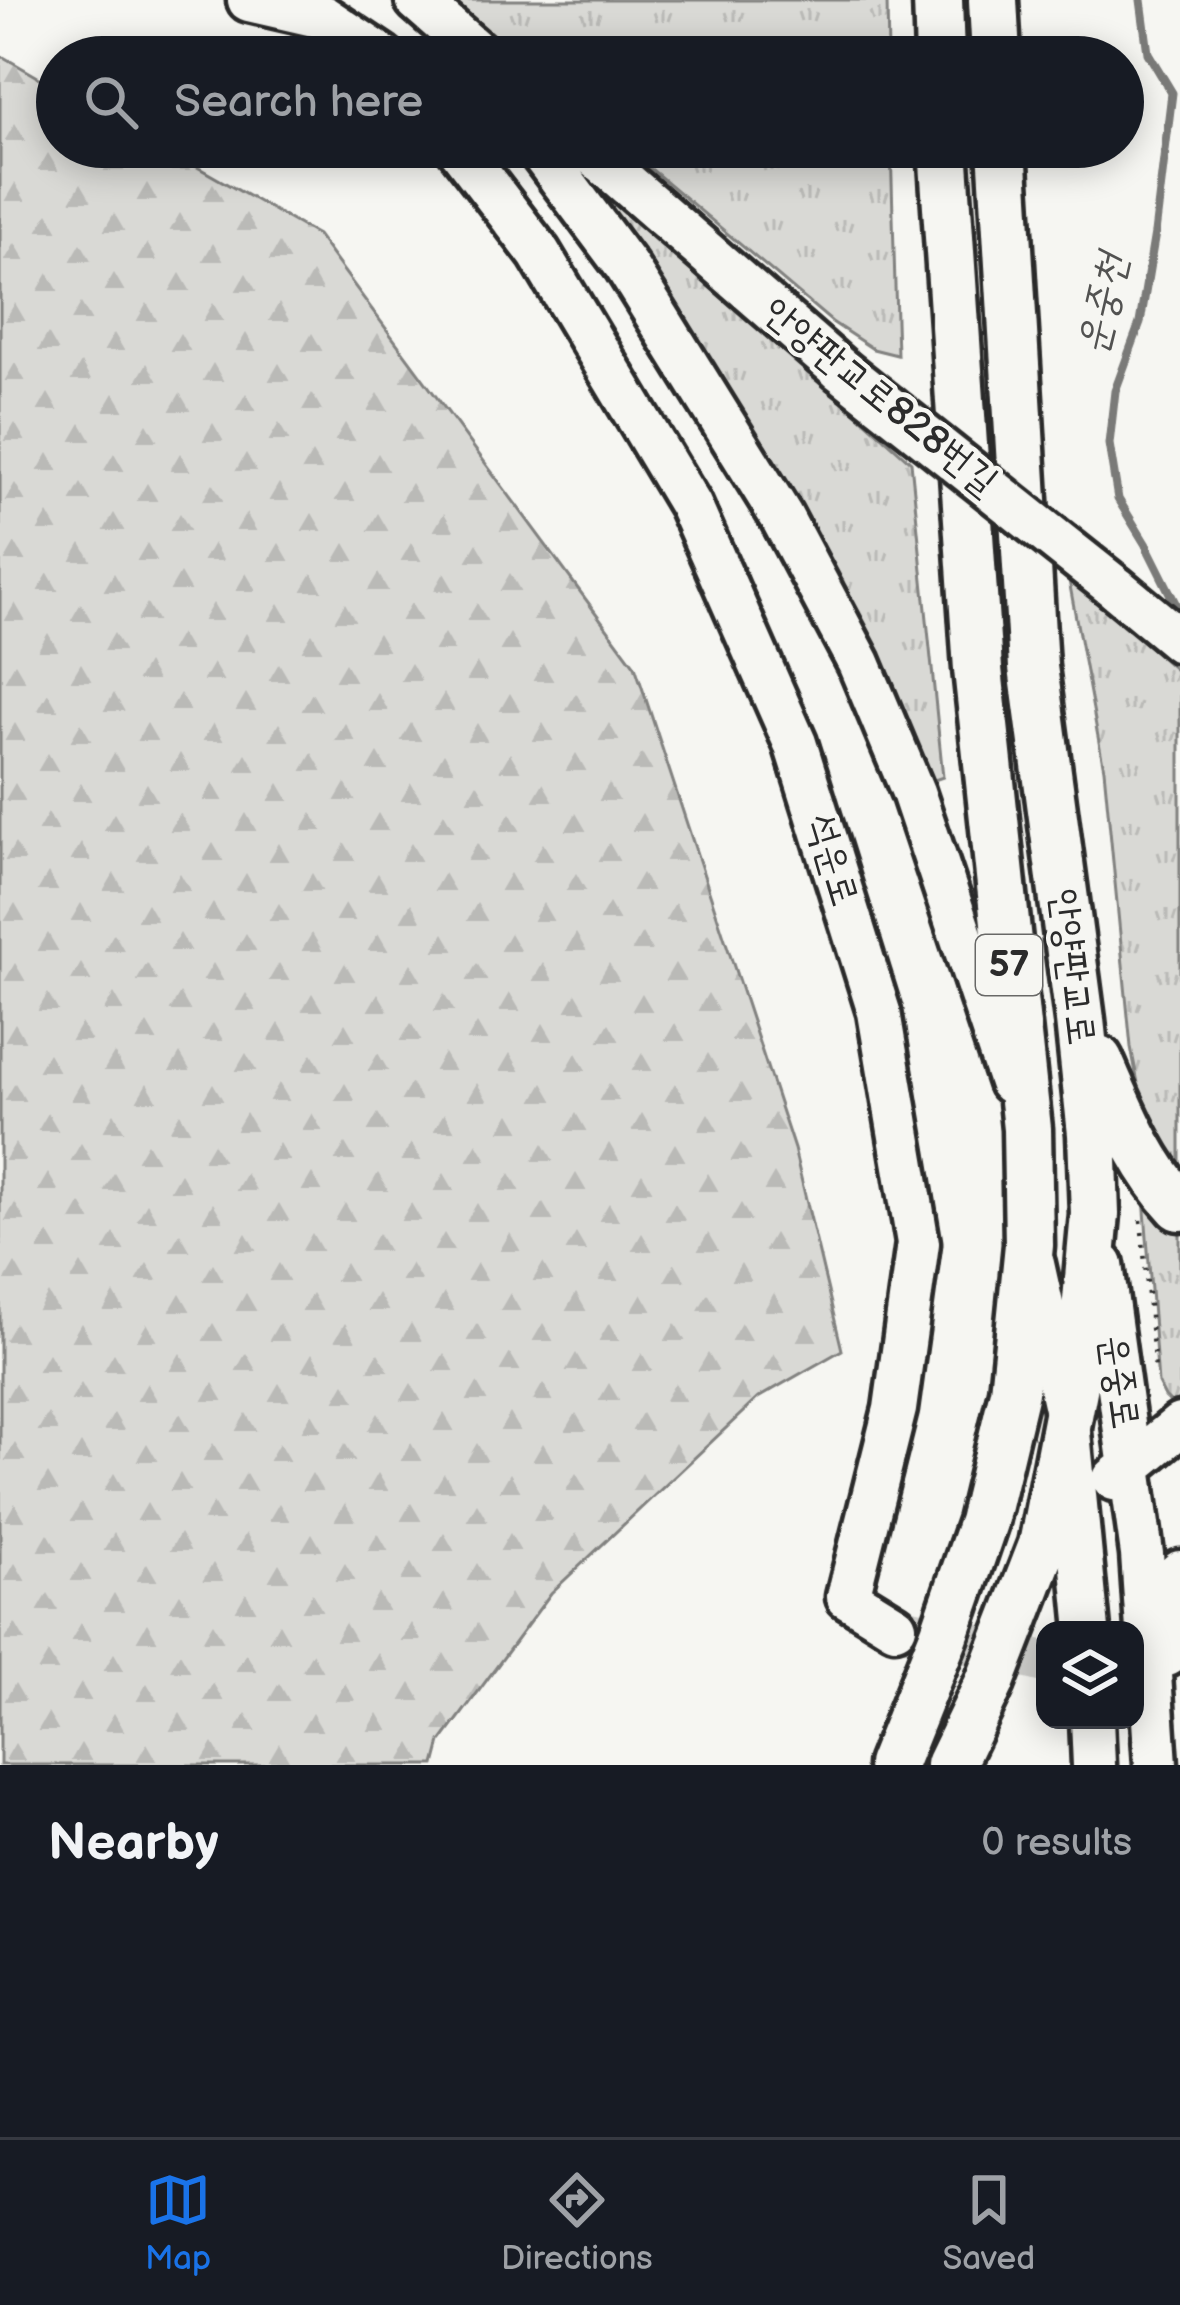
<!DOCTYPE html>
<meta charset="utf-8">
<style>
:root{--surface:#171b24;--page:#242831;--text:#f1f3f6;--muted:#9ea1a6;--line:#363941;--accent:#1a73e8}
body{margin:0;font-family:"Balsamiq Sans","Poor Story",sans-serif;background:var(--page);color:var(--text)}
.controls{position:absolute;right:36px;bottom:36px;display:grid;overflow:hidden;border-radius:24px;box-shadow:0 6px 30px #0003}
.controls button{width:108px;height:108px;display:grid;place-items:center;padding:0;border:0;border-bottom:3px solid var(--line);background:var(--surface);color:var(--text);font:60px sans-serif}
.list{margin:0;padding:0;list-style:none}
h2{display:flex;justify-content:space-between;align-items:center;height:156px;margin:0;padding:0 48px;font-size:51px}
h2 small{font-size:39px;font-weight:400;color:var(--muted)}
.icon{flex:none;width:66px;height:66px;fill:none;stroke:currentColor;stroke-width:2;stroke-linecap:round;stroke-linejoin:round}
.map{position:relative;flex:none;width:1180px;height:1765px;overflow:hidden}
.search{position:absolute;background:var(--surface);box-shadow:0 6px 30px #0003;left:36px;right:36px;top:36px;height:132px;display:flex;align-items:center;gap:30px;box-sizing:border-box;padding:0 42px;border-radius:66px;color:var(--muted);font-size:45px}
.sheet{height:372px;background:var(--surface)}
nav{display:flex;justify-content:space-around;align-items:center;box-sizing:border-box;height:168px;border-top:3px solid var(--line);background:var(--surface);font-size:33px;color:var(--muted)}
nav a{display:grid;justify-items:center;gap:6px}
nav .on{color:var(--accent)}
.map>svg:first-child{display:block}
.grass{fill:url(#grass-tufts);stroke:#828280;stroke-width:3}
.forest{fill:url(#forest-firs);stroke:#828280;stroke-width:3}
.lines{fill:none;stroke-linecap:round;stroke-linejoin:round}
.stream{stroke:#7a7a78;stroke-width:9}
.secondary-tunnel{stroke:#cdcdca;stroke-width:42;stroke-dasharray:42 21;stroke-linecap:butt}
.secondary-casing{stroke:#2b2b2b;stroke-width:51}
.primary-casing{stroke:#2b2b2b;stroke-width:57}
.path{stroke:#2b2b2b;stroke-width:4.5;stroke-dasharray:3 9;stroke-linecap:butt}
.secondary{stroke:#f6f6f2;stroke-width:42}
.primary{stroke:#f6f6f2;stroke-width:48}
.secondary-bridge-casing{stroke:#2b2b2b;stroke-width:51;stroke-linecap:butt}
.secondary-bridge{stroke:#f6f6f2;stroke-width:42}
.labels{text-anchor:middle;dominant-baseline:central;stroke-width:9;stroke-linejoin:round;paint-order:stroke}
.shield{fill:#f6f6f2;stroke:#686867;stroke-width:3}
.shield-label{font-size:36px;font-weight:bold;fill:#2b2b2b}
.street-label{font-size:39px;fill:#2b2b2b;stroke:#f6f6f2}
.water-label{font-size:42px;font-style:italic;fill:#525251;stroke:#f6f6f2}
</style>
<div class="map">
<svg width="1180" height="1765" viewBox="0 0 1180 1765">
<defs>
<pattern id="grass-tufts" width="24" height="20" patternUnits="userSpaceOnUse" patternTransform="scale(3)"><rect width="24" height="20" fill="#d9d9d5"/><path d="M3 7l-1-3M5 7V3M7 7l1-3M15 17l-1-3M17 17v-4M19 17l1-3" fill="none" stroke="#babab7"/></pattern>
<pattern id="forest-firs" width="22" height="20" patternUnits="userSpaceOnUse" patternTransform="scale(3)"><rect width="22" height="20" fill="#d9d9d5"/><path d="M5 1l3.5 6h-7zM16 11l3.5 6h-7z" fill="#babab7"/></pattern>
</defs>
<rect width="100%" height="100%" fill="#f6f6f2"/>
<filter id="ink" filterUnits="userSpaceOnUse"><feTurbulence type="fractalNoise" baseFrequency=".00833" numOctaves="2"/><feDisplacementMap in="SourceGraphic" scale="24" xChannelSelector="R" yChannelSelector="G"/><feConvolveMatrix kernelMatrix="1 2 1 2 8 2 1 2 1" color-interpolation-filters="sRGB"/></filter>
<g filter="url(#ink)">
<path class="grass" d="M451,0h436l1,57h-369z
M625,147h266l6,208 -24,-6 -41,-27z
M580,166l331,296 32,315 -14,5 -356,-607z
M1068,575l112,99v502l-37,-67 -12,-62 -27,-278z
M1143,1184l37,37v184l-4,3 -11,-11 -7,-14z"/>
<path class="forest" d="M0,55l57,33v59h105l155,88 318,431 159,483 48,201 -84,48 -207,195 -110,149 -6,23h-435z"/>
<g class="lines">
<path class="stream" d="M1141,0l7,53 24,40 -17,140 -15,90 -25,68 -6,53 9,55 28,46 34,68"/>
<path class="secondary-tunnel" d="M895,1626l150,36"/>
<defs>
<path id="secondary" d="M249,0l74,17 60,40
M417,0l65,57
M458,147l81,106 151,252 105,238 84,269 39,231 -23,166 -47,188 47,29
M537,147l89,119 155,250 78,147 54,129 97,290
M585,147l256,223
M1116,588l64,53
M1033,1264l35,158 20,208
M1102,1265l40,289 14,211
M1114,1479l66,-54
M1166,1655l14,-83
M1092,1720l2,45"/>
<path id="primary" d="M938,0l2,57
M993,0l3,57
M1098,1060c23,52 42,103 82,146
M892,1765l52,-130 39,-113 31,-130 15,-147 -2,-116 -49,-460 -35,-522
M950,1765l40,-83 53,-137 41,-212 11,-119 -3,-80 -12,-114 -47,-353 -31,-520"/>
</defs>
<use href="#secondary" class="secondary-casing"/>
<use href="#primary" class="primary-casing"/>
<path class="path" d="M1141,1220l14,150"/>
<use href="#secondary" class="secondary"/>
<use href="#primary" class="primary"/>
<defs>
<path id="secondary-bridge" d="M841,370l275,218"/>
</defs>
<use href="#secondary-bridge" class="secondary-bridge-casing"/>
<use href="#secondary-bridge" class="secondary-bridge"/>
</g>
</g>
<g class="labels">
<rect class="shield" x="976" y="935" width="66" height="60" rx="9"/>
<g class="shield-label">
<text x="1009" y="965">57</text>
</g>
<g class="street-label">
<text transform="translate(880 397) rotate(39)">안양판교로828번길</text>
<text transform="translate(832 860) rotate(73)">석운로</text>
<text transform="translate(1072 967) rotate(83)">안양판교로</text>
<text transform="translate(1119 1382) rotate(82)">운중로</text>
</g>
<g class="water-label">
<text transform="translate(1103 304) rotate(-77)">운중천</text>
</g>
</g>
</svg>
<div class="controls">
<button><svg class="icon" aria-label="layers" viewBox="0 0 24 24"><path d="M12 4l9 5-9 5-9-5zM3 14l9 5 9-5"/></svg></button>
</div>
<div class="search"><svg class="icon" aria-label="search" viewBox="0 0 24 24"><circle cx="10" cy="10" r="6"/><path d="M15 15l6 6"/></svg>Search here</div>
</div>
<section class="sheet">
<h2>Nearby<small>0 results</small></h2>
<ul class="list">
</ul>
</section>
<nav>
<a class="on"><svg class="icon" aria-label="map" viewBox="0 0 24 24"><path d="M3 6l6-2 6 2 6-2v14l-6 2-6-2-6 2zM9 4v14M15 6v14"/></svg>Map</a>
<a><svg class="icon" aria-label="directions" viewBox="0 0 24 24"><path d="M12 3l9 9-9 9-9-9zM9 14v-3h6M13 9l2 2-2 2"/></svg>Directions</a>
<a><svg class="icon" aria-label="saved" viewBox="0 0 24 24"><path d="M7 4h10v16l-5-4-5 4z"/></svg>Saved</a>
</nav>
